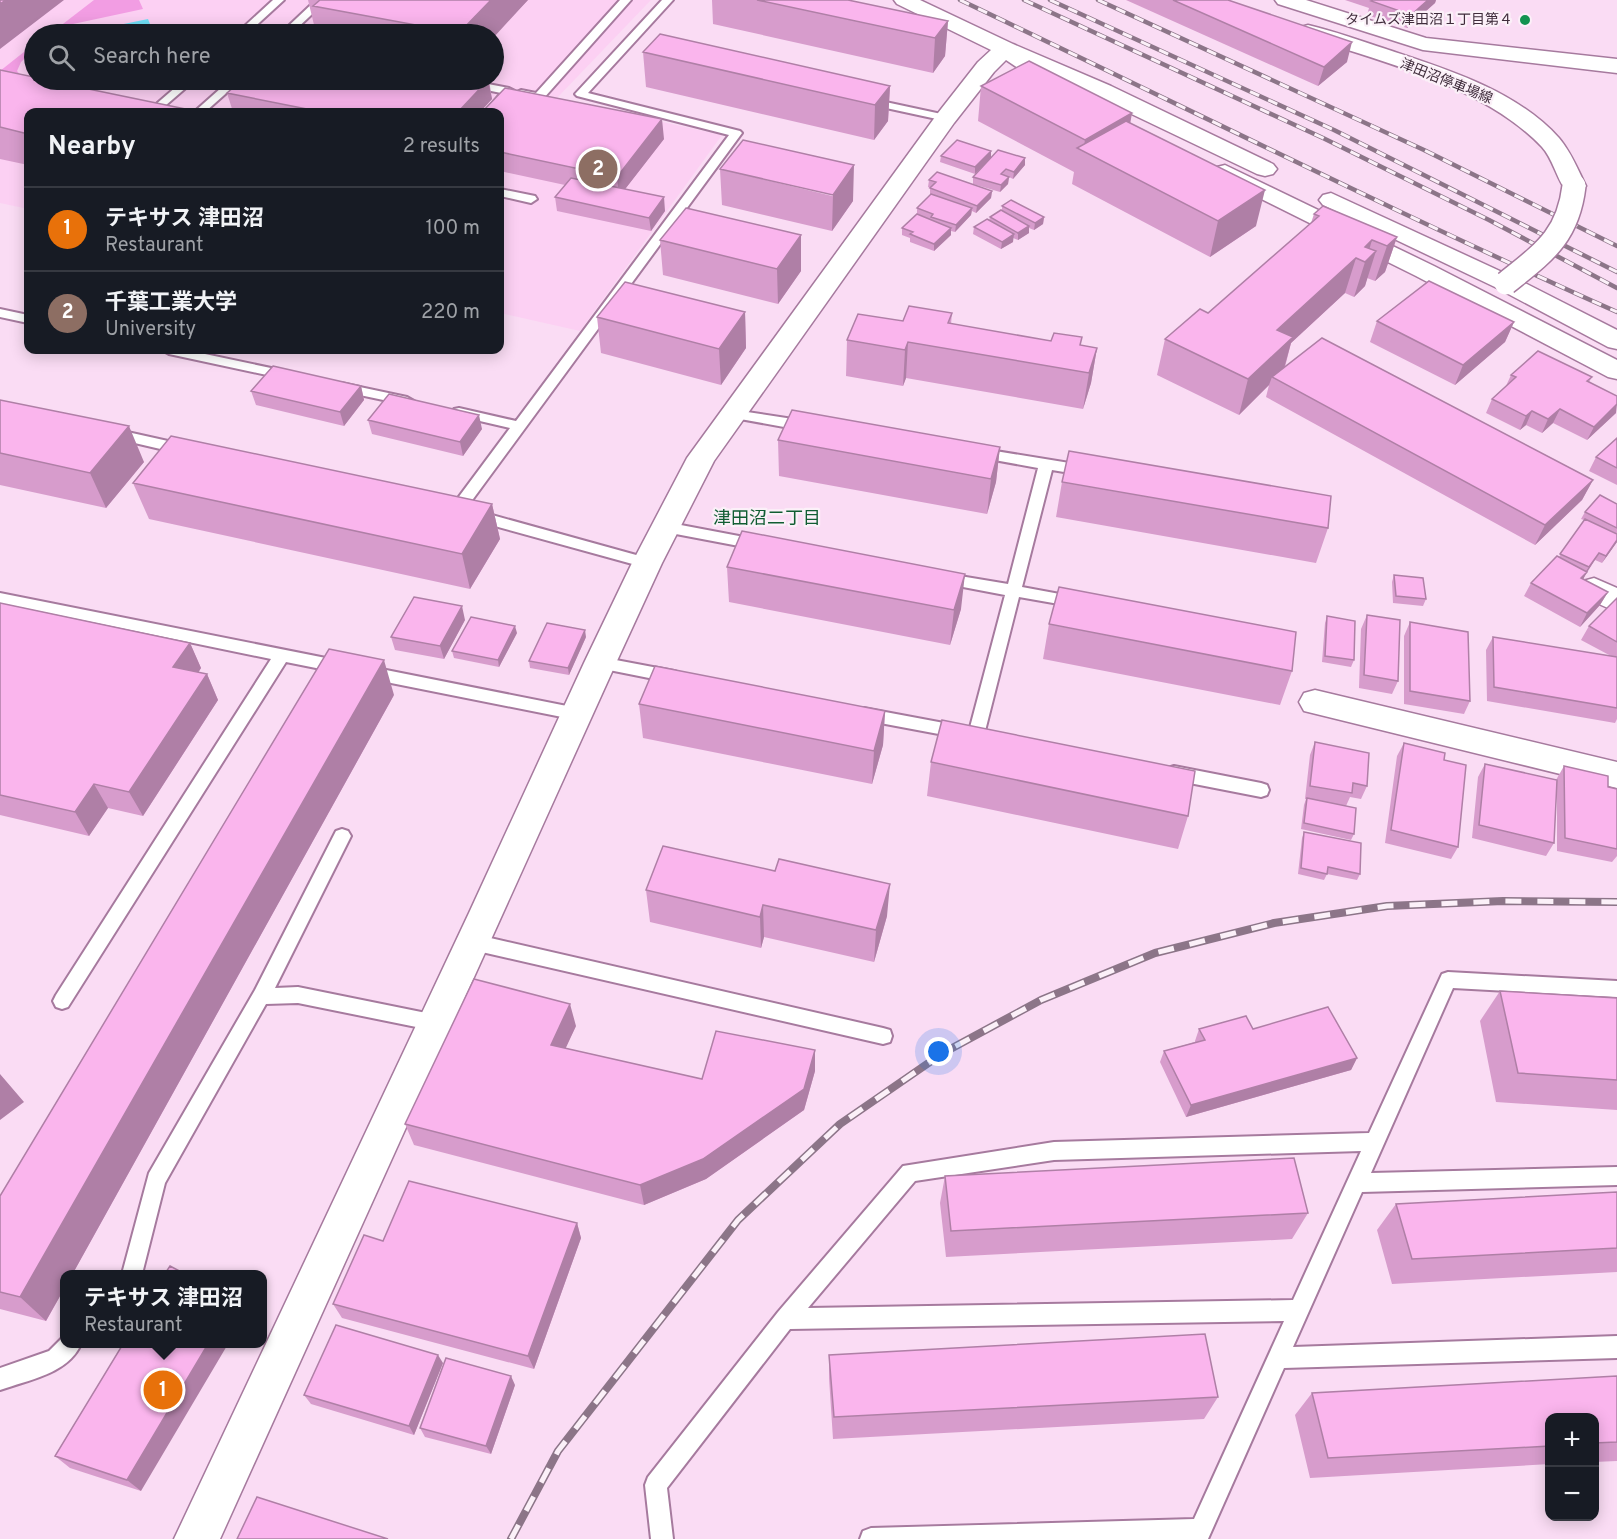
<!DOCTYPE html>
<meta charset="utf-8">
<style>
:root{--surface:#171b24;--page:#20242c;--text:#f1f3f6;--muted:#9ea1a6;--line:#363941;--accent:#139350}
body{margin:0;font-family:Overpass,"Noto Sans JP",sans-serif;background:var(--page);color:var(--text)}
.controls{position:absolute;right:18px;bottom:18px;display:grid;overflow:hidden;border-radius:12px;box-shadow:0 3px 15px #0003}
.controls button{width:54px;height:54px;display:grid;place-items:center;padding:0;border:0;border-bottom:2px solid var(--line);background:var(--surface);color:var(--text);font:30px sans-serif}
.you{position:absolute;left:939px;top:1052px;width:21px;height:21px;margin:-15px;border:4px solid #fff;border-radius:50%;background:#1a73e8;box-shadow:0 0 0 9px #1a73e833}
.badge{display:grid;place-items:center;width:39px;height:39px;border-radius:50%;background:var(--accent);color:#fff;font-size:20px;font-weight:700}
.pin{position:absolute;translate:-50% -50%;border:3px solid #fff;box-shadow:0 2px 6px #0006}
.popup{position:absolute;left:60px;top:1270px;width:207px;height:78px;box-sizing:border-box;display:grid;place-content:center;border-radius:12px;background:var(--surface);filter:drop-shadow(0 2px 4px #0005);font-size:20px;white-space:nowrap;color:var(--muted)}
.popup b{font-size:22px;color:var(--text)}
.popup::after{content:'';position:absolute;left:50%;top:100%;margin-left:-12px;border:12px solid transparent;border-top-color:var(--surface)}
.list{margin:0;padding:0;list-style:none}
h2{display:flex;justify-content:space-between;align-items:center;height:78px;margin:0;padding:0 24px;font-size:26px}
h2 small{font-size:20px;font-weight:400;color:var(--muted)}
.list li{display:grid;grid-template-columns:39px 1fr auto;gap:18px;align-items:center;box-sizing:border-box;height:84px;padding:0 24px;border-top:2px solid var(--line)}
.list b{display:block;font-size:22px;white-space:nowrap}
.list p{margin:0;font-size:20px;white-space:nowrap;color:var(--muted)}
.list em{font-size:20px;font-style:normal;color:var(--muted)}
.icon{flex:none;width:33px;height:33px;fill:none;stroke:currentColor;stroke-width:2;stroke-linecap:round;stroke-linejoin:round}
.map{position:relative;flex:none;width:1617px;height:1539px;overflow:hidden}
.search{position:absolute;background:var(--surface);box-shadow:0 3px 15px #0003;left:24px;top:24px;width:480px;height:66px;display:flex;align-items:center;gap:15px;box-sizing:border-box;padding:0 21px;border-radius:33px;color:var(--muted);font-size:22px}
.panel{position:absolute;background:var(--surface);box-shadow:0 3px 15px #0003;left:24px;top:108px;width:480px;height:246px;border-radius:12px}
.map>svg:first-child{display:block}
.built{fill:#fcd0f3;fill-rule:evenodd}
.green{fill:#f29de3}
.water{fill:#70e0f8}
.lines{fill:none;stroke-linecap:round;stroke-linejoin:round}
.lane-casing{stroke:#a67a9e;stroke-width:4}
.street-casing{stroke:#a67a9e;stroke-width:3}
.secondary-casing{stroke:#a67a9e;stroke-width:3}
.lane{fill:#fff;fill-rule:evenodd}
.street{fill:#fff;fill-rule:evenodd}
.secondary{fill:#fff;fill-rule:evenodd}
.rail-far1-casing{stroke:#8c7588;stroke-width:4.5}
.rail-casing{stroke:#8c7588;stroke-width:8}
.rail-far1{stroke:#fbf0f8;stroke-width:3;stroke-dasharray:10;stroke-linecap:butt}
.rail{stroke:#fbf0f8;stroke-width:5;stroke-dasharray:16;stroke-linecap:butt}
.secondary-bridge-casing{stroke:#a67a9e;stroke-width:26;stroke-linecap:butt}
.secondary-bridge{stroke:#fff;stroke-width:23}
.wall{fill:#d79ccc}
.shaded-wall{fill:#af7fa6}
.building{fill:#fab5ed;stroke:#af7fa6;stroke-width:1.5}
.poi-dot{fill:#139350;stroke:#fbf0f8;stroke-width:2}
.labels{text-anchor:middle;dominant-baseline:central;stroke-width:4.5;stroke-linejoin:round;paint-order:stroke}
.far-poi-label{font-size:14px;fill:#3f2c3b;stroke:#fbf0f8;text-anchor:end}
.far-street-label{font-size:14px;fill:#3f2c3b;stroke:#fbf0f8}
.neighbourhood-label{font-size:18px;fill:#115d33;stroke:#fbf0f8}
</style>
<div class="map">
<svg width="1617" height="1539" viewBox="0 0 1617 1539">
<rect width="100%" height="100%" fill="#fadcf4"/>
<path class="built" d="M0,0h651l-95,99 166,36 -142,196 -80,-18v-201h-472v97l-28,-6zM34,34h460v46h-460z"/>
<path class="green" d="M94,0h45l4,9 -84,18z
M34,44v6l-13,12 -4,9c15,20 50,9 72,9l9,22 -97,-22 -1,-9z"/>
<path class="water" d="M148,19l6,15 -47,-1 8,-2 -1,-5z"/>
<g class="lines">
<defs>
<path id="lane" d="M273,0h11l-37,34h-11z
M316,0h11l-36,34h-11z
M620,0h11l-88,99 -26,-4 -2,-2 6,-3 15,3z
M662,0h11l-85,93 152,38 2,2 -280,381h-10l-2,-4 2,-4 58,-78 -56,-13 -2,-3 2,-3 5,-1 57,13 213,-286 -152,-39 -2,-2z
M184,80h11l-37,32h-11z
M230,80h11l-36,32h-11z
M447,80h20l42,8 6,3 -19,21h-11l16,-19 -49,-10z
M867,98l79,17 6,3 -6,3 -83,-18v-4z
M500,189l35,7 2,3 -6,4 -31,-7z
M0,309l28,6v8l-28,-6z
M162,350h24l104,22 7,4 -7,4 -121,-26z
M341,383l66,14 7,4 -7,4 -71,-15 -2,-3z
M734,410l72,11 7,5 -7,5 -77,-14 -2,-3z
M114,429l72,16 7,5 -7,5 -77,-18 -2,-3z
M977,448l111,18 7,5 -7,5 -36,-6 -30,117 54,10 5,1 3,4 -3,4 -5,1 -57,-10 -35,138 -2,4 -6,2 -6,-2 -2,-4 37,-140 -63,-12 -5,-1 -2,-4 2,-4 5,-1 66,11 30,-116 -66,-12 -2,-3 2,-3z
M474,510l173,48 7,5 -7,5 -178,-49 -2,-4 2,-4z
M665,522l95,18 7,5 -7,5 -100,-19 -2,-4z
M0,593l341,68 6,2 2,4 -2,4 -6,2 -55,-11 -218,345 -6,2 -6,-2 -3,-6 3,-6 215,-336 -271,-56z
M600,657l74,14 6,2 2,4 -2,4 -6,2 -80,-16 -2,-4 2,-4z
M366,666l211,42 6,2 2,4 -2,4 -6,2 -211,-42 -6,-2 -2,-4 2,-4z
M864,708l96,18 6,2 2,4 -2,4 -6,2 -96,-18 -6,-2 -2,-4 2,-4z
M1174,766l87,17 6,2 2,5 -2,5 -6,2 -87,-17 -6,-2 -2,-5 2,-5z
M342,829l6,2 3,5 -76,152 23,-1 138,28 7,2 2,6 -2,6 -7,2 -138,-28 -32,1 -101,179 -23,91h-20l27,-101 106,-183 81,-159z
M473,934l410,94 7,2 2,6 -2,6 -7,2 -410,-94 -6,-3 -3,-5 3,-5z
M1448,972l169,9v16l-164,-9 -82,185 246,-6v18l-255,7 -69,155 324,-11v22l-333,10 -76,171h-348l3,-8 8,-3 323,-9 90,-198 -494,8 -123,159 6,51h-22l-6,-54 3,-8 130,-165 125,-146 151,-24 315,-9 73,-159zM1361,1151l-68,149 -485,8 107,-127 139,-21z
M64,1336v8h17c-13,30 -53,36 -81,46v-22l49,-17z"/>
<path id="street" d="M1275,0h31l120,38 191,21v14l-194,-23 -145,-46z
M1594,578l23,10v24l-34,-15 -4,-8 4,-8z
M1315,690l302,72v26l-313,-77 -5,-9 5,-9z"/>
<path id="secondary" d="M894,0h26l93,44 98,42 162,78 4,5 -4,5 -8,2 -8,-2 -184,-88 1,2 -3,5 -8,2 -8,-2 -49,-33 -12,12 -40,51 -240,338 -52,102 -46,100 -396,876h-46l295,-626 115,-250 48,-100 55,-105 251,-345 40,-51 13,-12 -94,-46z
M1308,25c26,6 53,16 78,24 60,20 130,41 173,89 12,14 19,32 27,48l-4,5 -8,2 -8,-2c-10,-14 -13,-32 -24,-44 -59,-62 -163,-86 -241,-112l-4,-4 4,-4z
M1225,165l209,101 183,94v19l-9,-2 -192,-101 -199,-99 -4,-5 4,-5z
M1331,193l184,85 102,52v19l-9,-2 -111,-59 -174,-83 -4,-5 4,-5z"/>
</defs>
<use href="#lane" class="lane-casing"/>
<use href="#street" class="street-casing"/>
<use href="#secondary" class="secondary-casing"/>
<use href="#lane" class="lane"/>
<use href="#street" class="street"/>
<use href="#secondary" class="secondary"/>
<defs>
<path id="rail-far1" d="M960,0c219,104 436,213 657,312
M1024,0l299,138 166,82 128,68
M1050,0l284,130 283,142
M1098,0l326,150 193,96"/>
<path id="rail" d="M511,1539l47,-88 180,-231 102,-96 103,-71 98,-53 114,-47 119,-30 113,-17 116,-5 114,1"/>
</defs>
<use href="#rail-far1" class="rail-far1-casing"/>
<use href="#rail" class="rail-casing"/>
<use href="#rail-far1" class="rail-far1"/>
<use href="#rail" class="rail"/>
<defs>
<path id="secondary-bridge" d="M1506,283c37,-30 62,-46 68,-97"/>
</defs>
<use href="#secondary-bridge" class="secondary-bridge-casing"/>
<use href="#secondary-bridge" class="secondary-bridge"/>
</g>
<path class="wall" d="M308,0h220l-34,34h-174l-1,-4 -4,-1z
M712,0h136l100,21 -3,35 -12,17 -220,-49z
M1126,0h102l119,62 -29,24z
M1345,0h91l-1,3 -28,25 -40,-13 2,-7z
M643,52l247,34 -2,35 -14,19 -228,-53z
M0,70l28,42v53l-28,-6z
M489,80l3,19 -12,13h-247l-6,-19z
M981,86l275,140 -46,31 -138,-73 2,-12 -96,-51z
M500,112l164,27 -39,50 40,22 -14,20 -94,-20 -2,-14 10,-12 -65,-14z
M941,156l50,2h34v7l-12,14 -4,-2 -1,7 -8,8 -27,-8v-7l16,-17 -14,14 -35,-12z
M720,169l133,32 -21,30 -110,-26z
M929,180l63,11 -1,7 -15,15 -4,-2 -1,4 -16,17 -4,-1v4l-17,16 -24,-9v-4l-8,-3v-7l15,-13v-7l13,-12v-8l-2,-1z
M1002,206l42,11 -1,7 -9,6 -5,-2v5l-11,7 -5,-2v4l-12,7 -28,-15 1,-7 15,-6 1,-4 12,-6z
M1314,214l83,23 -12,35 -10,9 -8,-3 -2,8 -11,11 -9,-4 -54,50 -6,24 308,113 -11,20 -47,45 -269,-148 3,-12 -30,30 -82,-40 8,-36 43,-26 103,-90z
M801,235v36l-23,33 -115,-29 -3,-35z
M745,312l1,36 -25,37 -120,-32 -4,-36z
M952,313l-1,11 100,17 31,-4 -2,8 17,3 -6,35 -8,26 -177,-31 -3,8 -57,-10 1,-36 56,-19z
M1377,321l137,1 -9,20 -50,43 -85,-43z
M1511,375l81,2 -3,5 27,31 -29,27 -34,-17 -11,10 -16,-8 -6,5 -34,-17 6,-14 14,-13z
M361,386l3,14 -20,26 -88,-21 -5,-14z
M0,400l144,62 -38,46 -106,-23z
M368,420l114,9 -19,27 -91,-22z
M1617,438v47l-28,-14 7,-14z
M778,440l222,7 -4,35 -9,32 -208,-38z
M1062,482l266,46 -12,35 -260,-46z
M133,483l359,21 8,35 -30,50 -321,-70z
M1617,504v38l-15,21 -7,-3 -12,19 25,13 -8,13 -20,22 -56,-31 7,-13 28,-26 25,-37 -3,-1 4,-7z
M727,567l234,42 -11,36 -221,-43z
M1394,575l32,24 -3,7 -30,-3 -1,-21z
M1617,598v121l-2,4 -128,-22 -1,-51 7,-13 118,19 -30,-16 8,-14z
M0,603l190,40 11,25 -3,5 9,1 11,26 -75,116 -35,-8 -19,28 -89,-21z
M1367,615l31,66 -6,13 -33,-6 2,-59z
M1327,616l27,44 -3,7 -29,-5 3,-39z
M465,620l-21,39 -49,-9 -4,-13z
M1410,622l60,79 -6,13 -60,-10v-68z
M1049,624l243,47 -12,34 -237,-46z
M517,633l-18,34 -45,-9 -2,-7z
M586,637l-17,38 -39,-7 -1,-7z
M394,695l-322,580h-8v14l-18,32 -46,-12v-113z
M639,704l246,7 -2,34 -11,39 -229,-46z
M1315,742l52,44 -6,13 -11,-2 -4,9 8,28 -3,6 -50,-11 3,-24 2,-6h-1l5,-44z
M1404,743l40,17 14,87 -7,12 -66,-16 12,-87z
M931,762l257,54 -10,33 -251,-53z
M1485,764l71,16 8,-14 44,21 9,2v67l-5,6 -55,-11v-66l-3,58 -8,13 -74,-18 6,-61z
M1304,832l56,42 -3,6 -30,-6 -3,6 -26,-6 4,-36z
M646,890l241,26 -13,46 -110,-25 -3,11 -111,-26z
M1500,991l117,7v112l-121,-8 -16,-81z
M576,1026l-11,22 137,31 113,-29v21l-11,39 -98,69 -62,26 -230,-60 -9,-21z
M1199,1029l158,29 -6,12 -165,47 -26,-55 4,-11 31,-9v-1z
M945,1176l363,37 -16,26 -346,18 -6,-54z
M1617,1192v80l-225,12 -15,-54 19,-26z
M577,1223l4,15 -47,131 -192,-51 -9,-14 50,-63z
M123,1344l18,147 -71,-23 -15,-12z
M829,1355l389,42 -14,22 -371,20 -4,-61z
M443,1363l-29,72 -103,-31 -7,-9z
M1617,1376v85l-23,1v-44h-44v46l-240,14 -15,-63 17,-22z
M515,1385l-24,69 -66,-17 -5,-9z"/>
<path class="shaded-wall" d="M6,0h58l-64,49v-45z
M491,0h37l-34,37v-3h-35v-1z
M1428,0h8l-1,3 -28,25 4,-13z
M948,21l-3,35 -12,17 2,-35z
M1352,42l-5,20 -29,24 6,-19z
M488,80l4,19 -12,13h-22z
M890,86l-2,35 -14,19 1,-35z
M1132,113l-6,35 -43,3 2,-11z
M662,119l2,20 -45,58 -2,-20z
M991,151v7l-16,16v-7z
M1025,158v7l-12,14 1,-7z
M854,165l-1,36 -21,30 1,-36z
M1009,177l-1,7 -8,8 1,-7z
M1265,190l-9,36 -46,31 8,-36z
M992,191l-1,7 -15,15 1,-7z
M664,197l1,14 -14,20 -2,-13z
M972,208l-1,7 -16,17 1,-7z
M1044,217l-1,7 -9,6 1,-7z
M1029,226v7l-11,7v-7z
M951,228v7l-17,16v-7z
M1014,234l-1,8 -12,7 1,-7z
M801,235v36l-23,33 -1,-35z
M1397,237l-12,35 -10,9 12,-35z
M1372,240l-6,21 10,-10 -11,35 -11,11 11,-35v-15z
M1356,258l-11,35 -54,50 -8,29 -11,5 -3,8 -30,30 9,-36 29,-49z
M745,312l1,36 -25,37 -2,-36z
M1514,322l-9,20 -50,43 8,-20z
M908,342l-2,36 -3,8 2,-36z
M1097,348l-6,35 -8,26 6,-36z
M361,386l3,14 -20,26 -4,-14z
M1617,404l-1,9 -29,27 7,-13z
M1560,409l-7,14 -11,10 6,-14z
M1532,411l-6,14 -6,5 6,-14z
M479,415l3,14 -19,27 -3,-14z
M129,426l15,36 -38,46 -16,-35z
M1000,447l-4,35 -9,32 4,-35z
M1593,480l-11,20 -47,45 10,-20z
M492,504l8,35 -30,50 -8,-35z
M1617,540v2l-15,21 4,-7z
M1599,553l-12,19 -7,13 1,-7z
M965,574l-4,35 -11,36 4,-35z
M1608,592l-8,13 -20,22 7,-14z
M462,606l3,14 -21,39 -4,-13z
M515,626l2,7 -18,34 -1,-7z
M585,630l1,7 -17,38 -1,-7z
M190,643l11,25 -16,25 -12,-26z
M384,660l10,35 -322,580h-8v14l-18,32 -26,-24z
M207,674l11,26 -75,116 -14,-24z
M885,711l-2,34 -11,39 2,-33z
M94,784l14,24 -19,28 -14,-24z
M890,884l-3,32 -13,46 2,-32z
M763,905l1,32 -3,11 -1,-31z
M570,1004l6,22 -19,41 -6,-22z
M815,1050v21l-11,39 -98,69 -62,26 -4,-20z
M1357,1058l-6,12 -165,47 5,-12z
M0,1074l24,28 -24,18z
M577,1223l4,15 -47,131 -6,-13z
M208,1344h20l-87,147 -14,-11z
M438,1355l5,8 -29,72 -5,-9z
M511,1376l4,9 -24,69 -5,-8z"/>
<path class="building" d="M0,0h6l-6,4z
M320,0h171l-32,33 -146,-27z
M757,0h91l100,21 -13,17z
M1173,0h55l124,42 -28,25z
M1373,0h55l-17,15 -40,-14z
M660,34l230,52 -15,19 -232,-53z
M1029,61l103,52 -47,27 -104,-54z
M0,70l34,7v3h11l155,32h-172v22l-28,-7z
M242,80h246l-30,32h-136l-95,-19z
M505,88l157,31 -45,58 -117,-25v-40h-18z
M1126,121l139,69 -47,31 -141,-73z
M743,140l111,25 -21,30 -113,-26z
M957,140l34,11 -16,16 -34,-11z
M998,150l27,8 -11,14 -8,-3 -5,5 8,3 -8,8 -28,-8z
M937,172l55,19 -15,15 -47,-18 6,-6 -7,-2z
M571,178l93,19 -15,21 -94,-21z
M931,194l41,14 -16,17 -25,-8 2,-3 -16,-6z
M1011,200l33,17 -9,6 -33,-17z
M1323,206l74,31 -10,9 -15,-6 -7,7 11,4 -11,11 -9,-4 -79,72 16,7 -45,42 -83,-40 35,-30 8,4 111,-97 -5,-2z
M686,208l115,27 -24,34 -117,-29z
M1001,210l28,16 -11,7 -28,-16z
M917,214l34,14 -17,16 -24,-10 3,-2 -11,-4z
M987,219l27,15 -12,8 -28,-15z
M1429,281l85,41 -51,43 -86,-44z
M625,282l120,30 -26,37 -122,-32z
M909,306l43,7 -4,10 103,18 3,-8 28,4 -2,8 17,3 -8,25 -181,-31 -3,8 -58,-10 11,-26 45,7z
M1322,338l271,142 -48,45 -273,-148z
M1538,351l54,26 -5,4 30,15v8l-23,23 -34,-18 -12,10 -16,-8 -6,5 -34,-17 24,-22 -5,-2z
M273,366l88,20 -21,26 -89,-21z
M389,394l90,21 -19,27 -92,-22z
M0,400l129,26 -39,47 -90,-20z
M792,410l208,37 -9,32 -213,-39z
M171,436l321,68 -30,50 -329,-71z
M1617,438v30l-21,-11z
M1069,451l262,45 -3,32 -266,-46z
M1600,495l17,9v24l-32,-16z
M1585,519l32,15v6l-11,16 -7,-3 -10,14 -29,-13z
M742,531l223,43 -11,36 -227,-43z
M1557,556l30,16 -6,6 27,14 -21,21 -56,-30z
M1394,575l29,3 3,21 -30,-3z
M1059,587l237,45 -4,39 -243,-47z
M414,597l48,9 -22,40 -49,-9z
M1617,598v44l-28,-16z
M0,603l190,40 -17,24 34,7 -78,118 -35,-8 -19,28 -75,-17z
M1367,615l33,5 -2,61 -34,-6z
M1327,616l28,5 -1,39 -29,-4z
M471,617l44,9 -17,34 -46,-9z
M1410,622l58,10 2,69 -60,-10z
M547,623l38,7 -17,38 -39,-7z
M1493,637l124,20v51l-123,-21z
M329,649l55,11 -364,637 -20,-5v-96z
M655,666l230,45 -11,40 -235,-47z
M942,720l253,51 -7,45 -257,-54z
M1315,742l54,11 -2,33 -14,-3 -1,10 -42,-7z
M1404,743l41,10 -1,7 22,5 -8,82 -67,-17z
M1485,764l72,16 -3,63 -75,-18z
M1564,766l44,10v11l9,2v60l-52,-11z
M1307,798l49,10 -2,26 -50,-11z
M1304,832l57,11 -1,31 -32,-7 -1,7 -26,-6z
M663,846l112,25 4,-12 111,25 -14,46 -113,-25 -3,12 -114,-27z
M474,979l96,25 -19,41 151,34 14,-48 99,19 -11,39 -101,70 -63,26 -235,-61z
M1500,991l117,7v82l-99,-7z
M1328,1007l29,51 -166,47 -27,-54 41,-11 -6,-11 47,-13 7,13z
M1294,1158l14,55 -357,18 -6,-55z
M409,1181l168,42 -49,133 -195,-52 31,-69 19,6z
M1617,1192v56l-205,11 -16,-55z
M170,1266l17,9h-23z
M336,1325l102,30 -29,71 -105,-31z
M1205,1334l13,63 -384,20 -5,-62z
M123,1344h85l-81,136 -72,-24z
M446,1358l65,18 -25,70 -66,-18z
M1617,1376v66l-23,1v-25h-44v28l-222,12 -16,-65z
M257,1497l131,42h-151z"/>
<circle class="poi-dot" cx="1525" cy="20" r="6"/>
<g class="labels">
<g class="far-poi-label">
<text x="1513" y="20">タイムズ津田沼１丁目第４</text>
</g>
<g class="far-street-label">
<text transform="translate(1446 82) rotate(22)">津田沼停車場線</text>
</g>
<g class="neighbourhood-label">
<text x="767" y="519">津田沼二丁目</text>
</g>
</g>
</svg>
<div class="controls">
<button>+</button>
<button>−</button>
</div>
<div class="you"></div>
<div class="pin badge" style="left:163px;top:1390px;background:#e8710a">1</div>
<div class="popup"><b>テキサス 津田沼</b>Restaurant</div>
<div class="pin badge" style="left:598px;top:169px;background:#8d6e63">2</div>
<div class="search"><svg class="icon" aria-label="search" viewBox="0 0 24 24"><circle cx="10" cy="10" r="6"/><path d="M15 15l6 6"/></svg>Search here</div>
<section class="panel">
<h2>Nearby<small>2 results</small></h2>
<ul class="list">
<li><span class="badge" style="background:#e8710a">1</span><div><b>テキサス 津田沼</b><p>Restaurant</p></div><em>100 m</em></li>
<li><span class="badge" style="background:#8d6e63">2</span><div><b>千葉工業大学</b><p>University</p></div><em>220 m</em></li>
</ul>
</section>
</div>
